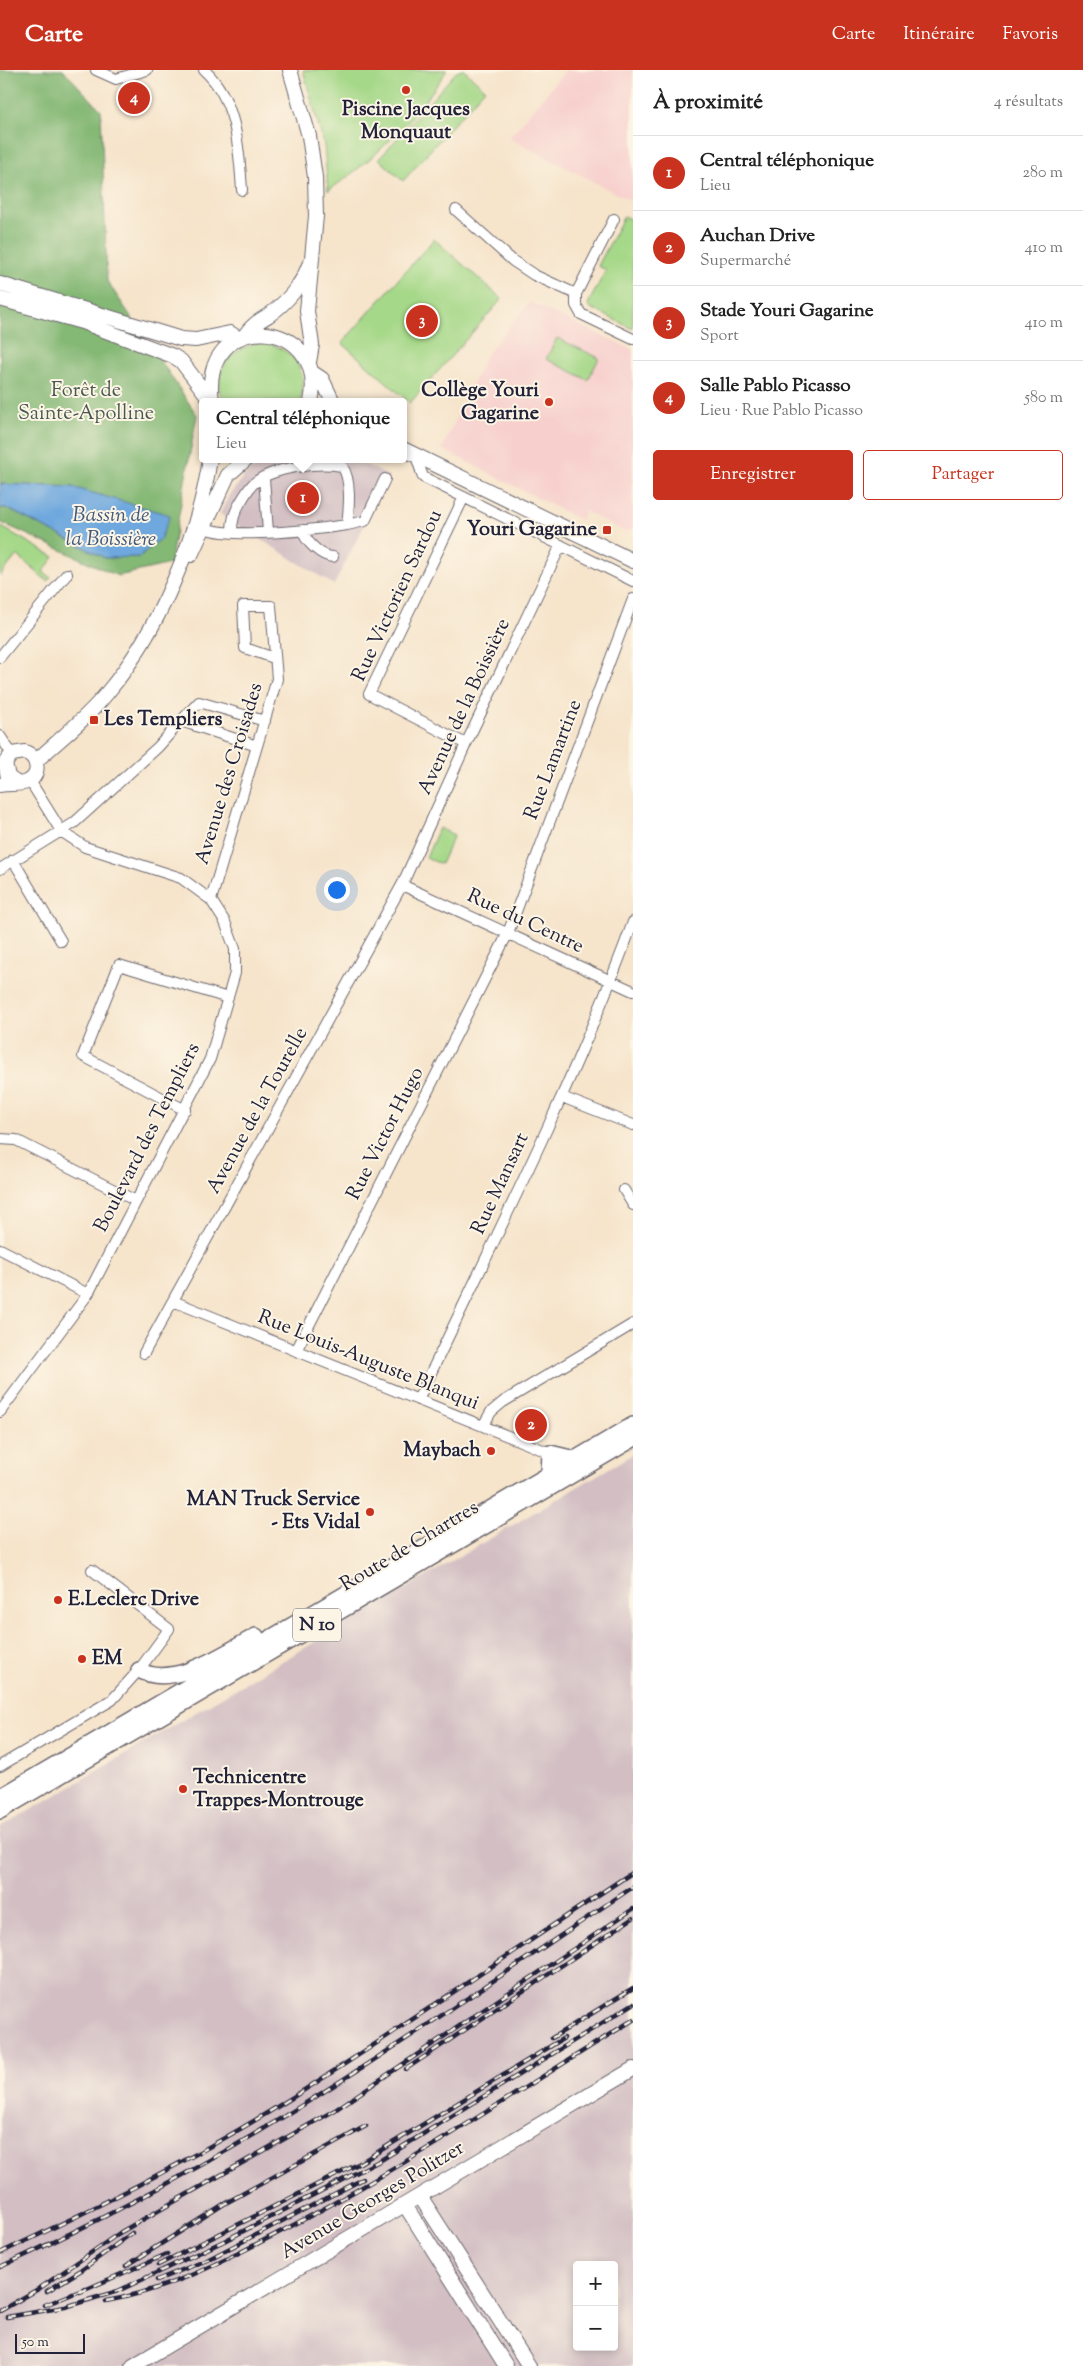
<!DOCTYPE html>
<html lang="fr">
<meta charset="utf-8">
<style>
:root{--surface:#fff;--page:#f6f6f6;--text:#222;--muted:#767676;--line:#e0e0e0;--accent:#c8321e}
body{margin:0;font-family:"Sorts Mill Goudy",serif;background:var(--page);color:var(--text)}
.controls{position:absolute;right:15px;bottom:15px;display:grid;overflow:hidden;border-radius:5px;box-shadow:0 2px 8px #0003}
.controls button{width:45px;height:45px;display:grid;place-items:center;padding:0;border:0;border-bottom:1px solid var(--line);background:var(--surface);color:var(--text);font:25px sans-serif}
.scale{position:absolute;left:15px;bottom:12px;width:70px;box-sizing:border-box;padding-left:5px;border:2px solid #22223b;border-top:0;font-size:14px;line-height:18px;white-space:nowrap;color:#22223b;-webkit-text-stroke:4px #fcf5e5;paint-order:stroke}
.you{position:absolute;left:336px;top:819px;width:18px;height:18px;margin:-12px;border:4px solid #fff;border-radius:50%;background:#1a73e8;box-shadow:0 0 0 8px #1a73e833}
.badge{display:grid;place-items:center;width:32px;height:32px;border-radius:50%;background:var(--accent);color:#fff;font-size:16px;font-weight:700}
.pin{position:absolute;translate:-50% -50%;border:2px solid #fff;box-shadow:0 1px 5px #0006}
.popup{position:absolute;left:199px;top:328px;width:208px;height:65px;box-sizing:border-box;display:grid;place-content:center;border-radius:5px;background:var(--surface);filter:drop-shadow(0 1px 4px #0005);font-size:16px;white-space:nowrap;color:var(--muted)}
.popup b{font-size:19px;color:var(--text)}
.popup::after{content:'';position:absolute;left:50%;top:100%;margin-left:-10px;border:10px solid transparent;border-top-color:var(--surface)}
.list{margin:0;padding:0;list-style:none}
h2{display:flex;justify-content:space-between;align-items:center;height:65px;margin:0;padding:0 20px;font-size:21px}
h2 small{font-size:16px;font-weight:400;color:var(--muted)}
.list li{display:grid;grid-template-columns:32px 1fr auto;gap:15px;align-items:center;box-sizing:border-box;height:75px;padding:0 20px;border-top:1px solid var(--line)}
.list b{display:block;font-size:19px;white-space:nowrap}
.list p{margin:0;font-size:16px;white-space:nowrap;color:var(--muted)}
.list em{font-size:16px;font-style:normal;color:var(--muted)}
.actions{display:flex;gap:10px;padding:15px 20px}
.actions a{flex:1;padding:11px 0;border:1px solid var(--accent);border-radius:5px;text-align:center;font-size:18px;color:var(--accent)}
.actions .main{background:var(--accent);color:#fff}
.map{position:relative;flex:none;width:633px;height:2296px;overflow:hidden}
header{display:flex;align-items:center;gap:30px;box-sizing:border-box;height:70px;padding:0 25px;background:var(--accent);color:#fff}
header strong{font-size:24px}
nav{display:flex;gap:28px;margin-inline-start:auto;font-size:18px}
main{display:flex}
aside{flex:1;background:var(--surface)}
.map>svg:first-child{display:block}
.built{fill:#f7d0cd}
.industrial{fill:#d2bec3;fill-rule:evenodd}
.green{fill:#a5d888;stroke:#647d62}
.forest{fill:#84b874;stroke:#536d58}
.water{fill:#6ea8de;stroke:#48658c}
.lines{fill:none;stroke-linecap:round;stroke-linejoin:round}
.street-casing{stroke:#6c666d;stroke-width:12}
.secondary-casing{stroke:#6c666d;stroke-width:16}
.primary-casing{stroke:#6c666d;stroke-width:18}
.street{stroke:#fff;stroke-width:10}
.secondary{stroke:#fff;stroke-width:14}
.primary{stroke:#fff;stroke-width:15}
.rail-casing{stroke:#22223b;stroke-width:4.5}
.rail{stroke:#fcf5e5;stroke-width:2.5;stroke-dasharray:8;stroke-linecap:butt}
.poi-dot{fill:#c8321e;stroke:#fcf5e5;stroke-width:2}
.labels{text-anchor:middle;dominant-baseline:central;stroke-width:4;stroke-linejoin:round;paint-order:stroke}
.shield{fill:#fcf5e5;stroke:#63616e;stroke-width:1}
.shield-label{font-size:19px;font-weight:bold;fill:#22223b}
.poi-label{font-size:20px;font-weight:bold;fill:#22223b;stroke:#fcf5e5;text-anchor:end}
.park-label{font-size:20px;fill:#495952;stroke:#fcf5e5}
.street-label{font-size:20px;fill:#22223b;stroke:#fcf5e5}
.water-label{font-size:21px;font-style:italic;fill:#40587c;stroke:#fcf5e5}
</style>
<header>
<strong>Carte</strong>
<nav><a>Carte</a><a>Itinéraire</a><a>Favoris</a></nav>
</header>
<main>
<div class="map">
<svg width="633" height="2296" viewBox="0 0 633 2296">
<rect width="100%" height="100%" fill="#fcf5e5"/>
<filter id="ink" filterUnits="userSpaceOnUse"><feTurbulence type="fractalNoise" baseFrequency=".02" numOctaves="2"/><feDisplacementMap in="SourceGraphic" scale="10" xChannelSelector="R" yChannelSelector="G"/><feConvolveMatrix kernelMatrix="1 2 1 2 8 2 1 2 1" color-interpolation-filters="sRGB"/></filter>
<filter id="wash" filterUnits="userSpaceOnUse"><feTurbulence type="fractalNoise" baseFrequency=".0096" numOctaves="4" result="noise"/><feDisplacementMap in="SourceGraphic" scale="20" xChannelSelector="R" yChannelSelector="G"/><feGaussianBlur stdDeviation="1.12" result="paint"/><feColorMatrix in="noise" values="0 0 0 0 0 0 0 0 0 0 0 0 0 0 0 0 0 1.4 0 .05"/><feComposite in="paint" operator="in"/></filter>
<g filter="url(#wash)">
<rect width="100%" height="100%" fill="#f6e4cb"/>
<path class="built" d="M566,0h67v132l-124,-64z
M530,232l103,48v179l-9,2 -39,-20 -4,9 -139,-71 44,-94z"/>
<path class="industrial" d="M280,389h74l35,17 -55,109 -114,-71 9,-19 21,-25z
M633,1384v912h-633v-538zM577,2195h37v82h-37z"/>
<path class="green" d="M303,0h144c-34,52 -68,85 -119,121l-4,-46z
M458,0h6l21,19 -82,92 -24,-22z
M624,146l9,5v108l-44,-22 -1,-3 18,-34 -8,-4z
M434,169l68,60 -92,104 -68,-60z
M557,268l42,20 -11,22 -42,-21z
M262,272c31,6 48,28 38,60h-77c-14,-32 10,-55 39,-60z
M0,456l54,31 -11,15 8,6 -4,3 -30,-26 -17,21z
M439,758l15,7 -13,29 -15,-6z"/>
<path class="forest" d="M0,0h63l38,40 6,171 90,134 -27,149 -52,12 -118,-54v-14h6l99,50 34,-1 22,-19 -89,-51 -72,-3z"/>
<path class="water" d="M0,414l72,3 98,28 -9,23 -22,19 -34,1 -99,-50h-6z"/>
</g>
<g filter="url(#ink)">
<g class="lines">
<defs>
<path id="street" d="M96,0l20,9 31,-9
M204,0c33,30 35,78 38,120
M456,140l57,51 21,14 42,19
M614,149l-38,75v11l5,9 52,25
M416,386l7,21 210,104
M264,408l4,54
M464,427l-95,197 97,50
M347,455l18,-4 20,-42
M204,458c31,11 109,2 143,-3 2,-17 5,-45 -5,-59 -24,-4 -70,1 -89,18 -5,5 -9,13 -13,19 -6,11 -8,17 -8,29
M303,460c1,11 19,27 30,27
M0,587l67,-83
M0,666l12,18
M257,676l-76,-25 18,-19 66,19
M13,790l48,81
M0,799l74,-46 84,-76 23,-26
M402,815l231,106
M211,830l66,-221 -6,-73h-28l2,42 29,10
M562,1027l71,28
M185,1040l-102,-54 36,-91 109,33
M0,1069l16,1 120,61
M624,1120l9,15
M0,1179l88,45
M173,1231l377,152
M296,1281l212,-418 125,-334
M144,1283l258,-468 64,-141 95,-199
M418,1330c75,-158 155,-314 215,-478
M0,1342l88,-118 122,-235 25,-86v-24l-10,-27 -14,-22 -30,-22 -96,-31 -24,-16 -31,-50
M483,1356l8,-14 12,-10 130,-78
M0,1696l112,-66 27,-30 30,-41 -77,-59"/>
<path id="secondary" d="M290,0l19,66 6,41 1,39 -9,95 5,34 -3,17
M0,214l181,55 15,1 34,-7 8,5
M0,229l82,23 91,34 8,5 31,41
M245,265c7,-10 14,-14 24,-20 17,-12 33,-30 40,-50
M313,303l9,6 11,23
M212,331c-14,-93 117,-87 99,1
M403,379l230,112
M191,485l37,-80 18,-16
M36,691c24,-22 50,-42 71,-68 51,-61 91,-155 103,-234
M0,715c8,-2 20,0 27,-3 15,-7 11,-25 -2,-30l-13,2 -7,9 3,14 7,5
M420,2126l109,170
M405,2135l101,161
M133,2296l500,-297"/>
<path id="primary" d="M549,1404l1,-21 25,6
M139,1600c35,20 86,-18 117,-34
M0,1727l633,-372
M0,1741l633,-372"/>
</defs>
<use href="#street" class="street-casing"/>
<use href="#secondary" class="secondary-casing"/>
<use href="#primary" class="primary-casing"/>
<use href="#street" class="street"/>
<use href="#secondary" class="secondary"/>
<use href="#primary" class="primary"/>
<defs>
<path id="rail" d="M552,1968l81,-50
M406,1999l227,-151
M0,2183c99,-46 197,-96 290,-154 116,-73 229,-152 343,-227
M158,2195l202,-102 204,-125
M126,2196l98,-62 142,-78
M0,2197c89,-41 176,-86 260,-136 128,-77 250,-162 373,-244
M157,2210l50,-20 156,-81
M47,2221l36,-22 49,-36
M80,2222l87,-38
M106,2231c63,-11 118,-40 174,-69 122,-63 236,-140 353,-212
M45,2235l40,-16
M0,2241l40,-23 81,-56 214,-122 298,-201
M7,2247l58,-10 53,-16 106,-50 157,-81 252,-156"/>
</defs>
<use href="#rail" class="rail-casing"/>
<use href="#rail" class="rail"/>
</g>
</g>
<g class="poi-dot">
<circle cx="406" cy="20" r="5"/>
<circle cx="549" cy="332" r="5"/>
<rect x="602" y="455" width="10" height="10" rx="2.5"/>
<rect x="89" y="645" width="10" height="10" rx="2.5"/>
<circle cx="491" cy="1381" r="5"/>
<circle cx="370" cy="1442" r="5"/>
<circle cx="58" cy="1530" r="5"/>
<circle cx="82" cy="1589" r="5"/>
<circle cx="183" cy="1719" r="5"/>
</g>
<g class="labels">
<rect class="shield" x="293" y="1538.5" width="48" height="33" rx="4"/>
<g class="shield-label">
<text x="317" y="1555">N 10</text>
</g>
<g class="poi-label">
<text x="406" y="40" text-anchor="middle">Piscine Jacques<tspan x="406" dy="23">Monquaut</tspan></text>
<text x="539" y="321">Collège Youri<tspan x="539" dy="23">Gagarine</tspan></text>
<text x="597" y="460">Youri Gagarine</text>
<text x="104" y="650" text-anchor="start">Les Templiers</text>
<text x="481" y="1381">Maybach</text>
<text x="360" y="1430">MAN Truck Service<tspan x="360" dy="23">- Ets Vidal</tspan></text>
<text x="68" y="1530" text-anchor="start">E.Leclerc Drive</text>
<text x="92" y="1589" text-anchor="start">EM</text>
<text x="193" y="1708" text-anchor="start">Technicentre<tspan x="193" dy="23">Trappes-Montrouge</tspan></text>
</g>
<g class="park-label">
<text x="86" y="321">Forêt de<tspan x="86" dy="23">Sainte-Apolline</tspan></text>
</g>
<g class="street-label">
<text transform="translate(398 526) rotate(-65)">Rue Victorien Sardou</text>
<text transform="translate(465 637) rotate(-65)">Avenue de la Boissière</text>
<text transform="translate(554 690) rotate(-69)">Rue Lamartine</text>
<text transform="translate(230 704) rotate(-73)">Avenue des Croisades</text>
<text transform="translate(525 852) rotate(25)">Rue du Centre</text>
<text transform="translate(258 1041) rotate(-61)">Avenue de la Tourelle</text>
<text transform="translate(386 1064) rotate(-63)">Rue Victor Hugo</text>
<text transform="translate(148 1068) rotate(-63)">Boulevard des Templiers</text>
<text transform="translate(501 1114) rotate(-65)">Rue Mansart</text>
<text transform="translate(368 1291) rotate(22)">Rue Louis-Auguste Blanqui</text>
<text transform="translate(410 1477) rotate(-31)">Route de Chartres</text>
<text transform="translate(373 2131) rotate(-31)">Avenue Georges Politzer</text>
</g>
<g class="water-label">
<text x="111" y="446">Bassin de<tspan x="111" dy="24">la Boissière</tspan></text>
</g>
</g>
</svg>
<div class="controls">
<button>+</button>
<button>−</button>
</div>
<div class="scale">50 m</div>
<div class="you"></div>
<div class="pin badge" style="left:303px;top:428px">1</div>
<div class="popup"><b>Central téléphonique</b>Lieu</div>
<div class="pin badge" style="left:531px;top:1355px">2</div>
<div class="pin badge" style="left:422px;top:251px">3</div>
<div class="pin badge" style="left:134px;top:28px">4</div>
</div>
<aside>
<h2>À proximité<small>4 résultats</small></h2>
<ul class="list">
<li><span class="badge">1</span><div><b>Central téléphonique</b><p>Lieu</p></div><em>280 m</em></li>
<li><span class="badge">2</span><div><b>Auchan Drive</b><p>Supermarché</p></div><em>410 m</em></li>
<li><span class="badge">3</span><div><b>Stade Youri Gagarine</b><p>Sport</p></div><em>410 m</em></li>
<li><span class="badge">4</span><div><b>Salle Pablo Picasso</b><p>Lieu · Rue Pablo Picasso</p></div><em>580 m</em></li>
</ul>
<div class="actions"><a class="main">Enregistrer</a><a>Partager</a></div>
</aside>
</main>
